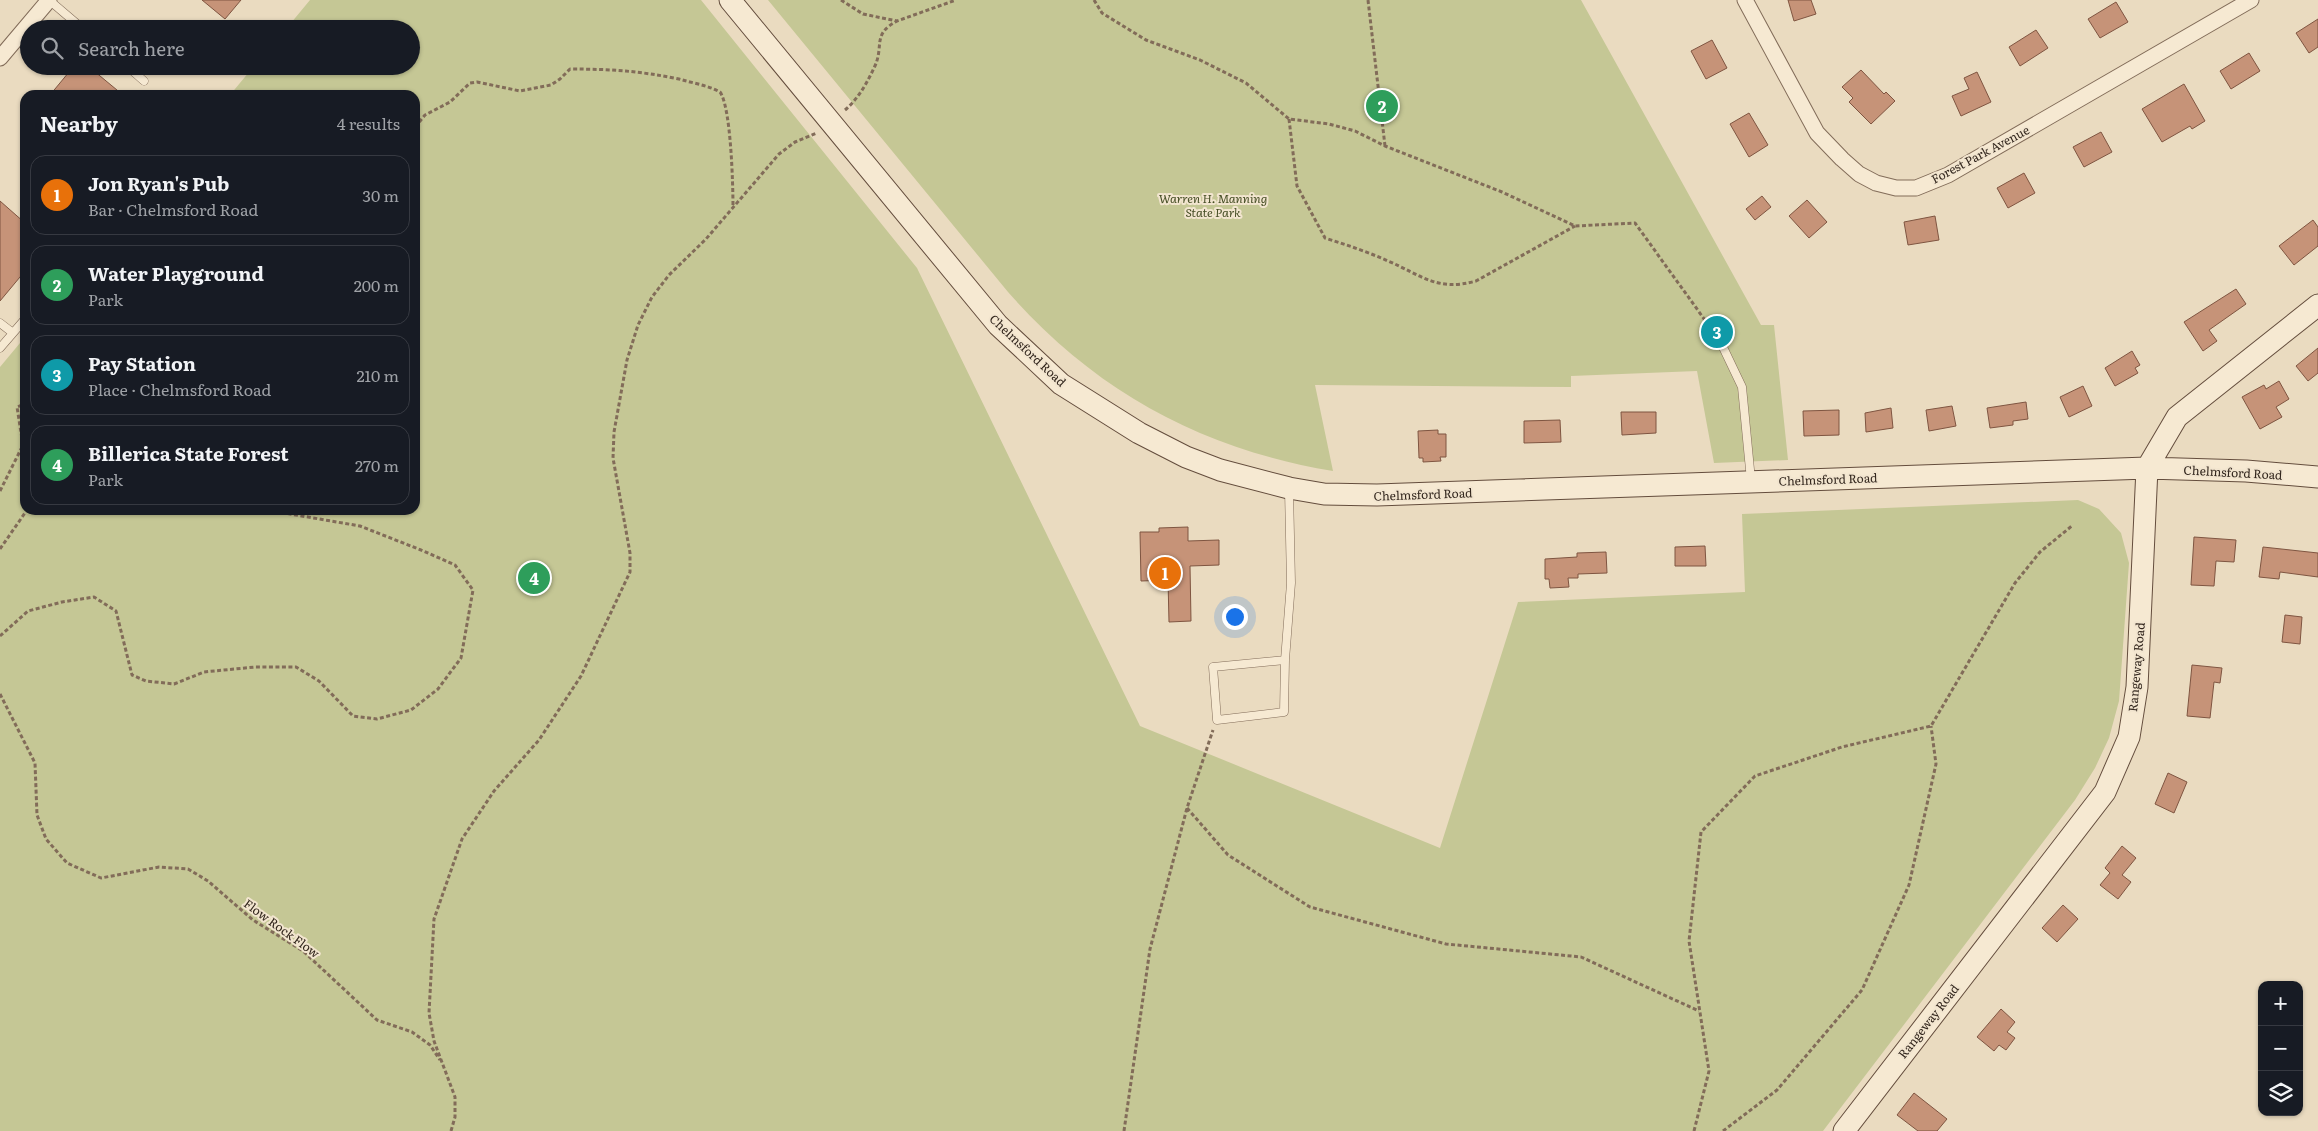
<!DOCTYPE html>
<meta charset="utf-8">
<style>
:root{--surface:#171b24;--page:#20242c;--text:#f1f3f6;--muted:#9ea1a6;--line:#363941;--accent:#c49a9f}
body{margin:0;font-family:Literata,serif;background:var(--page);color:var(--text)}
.controls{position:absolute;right:15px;bottom:15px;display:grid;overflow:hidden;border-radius:10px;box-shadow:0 1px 4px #0004}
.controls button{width:45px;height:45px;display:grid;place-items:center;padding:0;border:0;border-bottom:1px solid var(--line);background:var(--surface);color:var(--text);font:25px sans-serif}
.you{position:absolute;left:1234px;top:616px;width:18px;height:18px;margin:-12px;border:4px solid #fff;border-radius:50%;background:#1a73e8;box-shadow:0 0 0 8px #1a73e833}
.badge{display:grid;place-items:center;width:32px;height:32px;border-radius:50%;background:var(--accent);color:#fff;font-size:16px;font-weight:700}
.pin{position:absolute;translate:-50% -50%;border:2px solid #fff;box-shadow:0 1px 5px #0006}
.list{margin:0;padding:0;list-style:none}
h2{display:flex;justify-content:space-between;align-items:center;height:65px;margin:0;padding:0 20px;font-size:21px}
h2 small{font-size:16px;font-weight:400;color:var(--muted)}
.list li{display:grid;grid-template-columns:32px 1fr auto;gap:15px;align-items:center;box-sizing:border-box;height:80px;margin:0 10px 10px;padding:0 10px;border:1px solid var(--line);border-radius:15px}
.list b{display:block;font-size:19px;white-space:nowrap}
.list p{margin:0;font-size:16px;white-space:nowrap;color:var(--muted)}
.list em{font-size:16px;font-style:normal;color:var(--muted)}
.icon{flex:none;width:28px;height:28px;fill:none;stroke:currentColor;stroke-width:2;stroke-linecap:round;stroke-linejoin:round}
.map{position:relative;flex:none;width:2318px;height:1131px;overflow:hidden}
.search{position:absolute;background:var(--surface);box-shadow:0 1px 4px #0004;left:20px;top:20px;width:400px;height:55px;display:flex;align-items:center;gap:12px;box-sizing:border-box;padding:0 18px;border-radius:28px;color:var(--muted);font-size:19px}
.panel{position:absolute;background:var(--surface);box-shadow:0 1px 4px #0004;left:20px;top:90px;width:400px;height:425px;border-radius:15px}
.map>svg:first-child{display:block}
.green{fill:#c5c795}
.building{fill:#c69378;stroke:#7f5541}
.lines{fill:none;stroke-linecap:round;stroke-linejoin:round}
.lane-casing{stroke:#826c59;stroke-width:9}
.street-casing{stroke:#826c59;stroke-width:17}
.secondary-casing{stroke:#644d3d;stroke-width:23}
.path{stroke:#826c59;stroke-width:3;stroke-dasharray:4 2.5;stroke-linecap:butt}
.lane{stroke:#f6e9d2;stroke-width:8}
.street{stroke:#f6e9d2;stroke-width:15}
.secondary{stroke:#f6e9d2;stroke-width:21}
.labels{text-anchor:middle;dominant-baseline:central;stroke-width:4;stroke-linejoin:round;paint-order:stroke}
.street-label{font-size:12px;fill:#32261d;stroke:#f2e5cf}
.park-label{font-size:12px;font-style:italic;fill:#464e25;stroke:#f2e5cf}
</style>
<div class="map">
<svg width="2318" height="1131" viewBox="0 0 2318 1131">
<rect width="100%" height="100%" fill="#eadbc0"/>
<path class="green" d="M310,0h391l216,268 223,458 300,122 78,-246 227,-10 -3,-78 336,-14 21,9 22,24 8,30 -10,138 -10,37 -14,30 -20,32 -252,331h-1823v-764l25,-30v173h390v-415h-185l24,-29h157v-37h-125z
M768,0h813l180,325h13l14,135 -74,3 -17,-92 -126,5v11l-256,-2 18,86c-131,-22 -237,-79 -325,-179z"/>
<path class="building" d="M202,0h39l-16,19z
M1788,0h23l5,14 -22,7z
M2116,2l12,20 -28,16 -12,-19z
M2318,19v28l-9,6 -13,-20z
M2036,30l12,18 -28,18 -11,-19z
M1712,40l15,28 -21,11 -15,-28z
M2249,53l11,18 -29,18 -11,-18z
M74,66h14l35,29h-73z
M1861,70l23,24 2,-2 9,9 -24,23 -22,-22 4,-4 -11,-11z
M1977,72l14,30 -30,14 -9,-20 17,-7 -5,-11z
M2184,84l21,37 -13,8 -2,-3 -28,16 -20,-33z
M1749,113l19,32 -19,12 -19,-33z
M2101,132l11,20 -28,15 -11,-20z
M2024,173l11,20 -27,15 -11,-20z
M1762,196l9,11 -16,13 -9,-11z
M1807,200l20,22 -18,16 -20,-22z
M0,201l25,22v48l-25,30z
M1935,216l4,24 -31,5 -4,-23z
M2313,220l5,7v19l-24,19 -15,-19z
M2236,289l10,15 -37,26 8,11 -14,10 -19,-29z
M2318,348v25l-10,8 -12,-15z
M2132,351l8,14 -5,3 3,5 -23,13 -10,-18z
M2279,381l10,18 -13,8 6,10 -22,12 -18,-32 22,-12 2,4z
M2083,386l9,20 -23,11 -9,-20z
M2026,402l2,17 -15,2v4l-23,3 -3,-20z
M1952,406l4,20 -27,5 -3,-21z
M1891,408l2,20 -27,4 -1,-19z
M1839,410v25l-35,1 -1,-25z
M1621,412h35v21l-34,2z
M1560,420l1,22 -37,1v-22z
M1438,430v4h8v23h-6l1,4 -18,1v-4h-4l-1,-27z
M1188,527v14l31,-1v25l-29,1 1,55 -22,1 -1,-42 -27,1 -1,-49h19v-4z
M2194,537l42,3 -2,22 -18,-1 -2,25 -23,-1z
M1705,546l1,20h-31v-19z
M2263,547l55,6v24l-38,-5 -1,7 -20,-2z
M1606,552l1,21 -29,1v4h-10l1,9 -19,1 -1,-9h-4v-20l32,-2v-4z
M2285,615l17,2 -2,27 -18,-2z
M2192,665l30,3 -2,15 -6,-1 -4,36 -23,-2z
M2168,773l19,9 -13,31 -19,-9z
M2122,846l14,12 -14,17 9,7 -13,17 -18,-14 10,-12 -5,-5z
M2063,905l15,14 -21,23 -15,-14z
M2001,1009l14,13 -8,10 8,6 -9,12 -7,-5 -5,6 -17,-14z
M1914,1093l33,26 -10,12h-19l-21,-16z"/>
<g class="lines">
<defs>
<path id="lane" d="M49,0l34,29
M127,66l17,15
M0,323l13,10 12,-14
M1721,343l21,44 9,93
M0,348l13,-15
M1285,660l-72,7 4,53 67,-8 1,-52 6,-77 -2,-93"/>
<path id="street" d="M1745,0l72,133 25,26 17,15 17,9 20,5h20l32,-13 303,-175
M0,58l49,-58"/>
<path id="secondary" d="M730,0l268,325 63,59 78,49 47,24 34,13 69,18 35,6 53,1 770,-27 99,3 72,6
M1844,1131l261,-339 24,-55 8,-50 10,-219 30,-51 141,-112"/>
</defs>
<use href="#lane" class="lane-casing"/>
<use href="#street" class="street-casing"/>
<use href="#secondary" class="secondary-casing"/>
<path class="path" d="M841,0l22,14 34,7 59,-21
M1094,0l8,13 44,27 54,20 46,23 43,36 40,5 26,7 30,15 117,46 73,34 60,-3 80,111
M1368,0l17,146
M845,110c13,-11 22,-27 29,-42 11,-22 -3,-33 23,-47
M1289,119l8,67 28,52c22,7 43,14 63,23 33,14 49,31 88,20l99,-55
M415,127l10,-12 25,-13 20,-19 7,-1 43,9 31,-6 9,-6 10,-10c40,0 70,2 109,10 13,4 28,6 41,13 11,15 13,93 13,115
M0,491l23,-46 -6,-38 8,-3
M0,549l27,-39
M0,636l28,-25 34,-9 32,-5 22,14 16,64 14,6 28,3 30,-12 51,-5h41l23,14 34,35 24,3 34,-9 27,-21 23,-31 12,-68 -18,-25 -34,-15 -61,-24 -93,-16
M0,694l35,69 2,52 9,24 21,24 34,15 58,-11 29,2 20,12 45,39 50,31 74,69 35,12 18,13 10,15
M1187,808l41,47 82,52 136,37 135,13 118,54
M451,1131l4,-14v-20l-21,-56 -5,-28 5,-94 28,-80 32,-48 45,-51 42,-64 49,-104v-19l-17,-95 1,-26 13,-72 11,-35 14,-28 17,-22 37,-36 73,-85 16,-12 22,-9
M1124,1131l26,-182 37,-141 26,-78
M1694,1131l15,-60 -20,-130 12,-109 54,-56 87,-29 89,-21 84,-143 25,-31 33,-27
M1723,1131l54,-41 85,-100 47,-105 27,-121 -5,-38"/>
<use href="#lane" class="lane"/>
<use href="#street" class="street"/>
<use href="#secondary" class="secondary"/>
</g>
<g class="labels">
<g class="street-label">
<text transform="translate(1980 154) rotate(-28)">Forest Park Avenue</text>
<text transform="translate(1028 350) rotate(43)">Chelmsford Road</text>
<text transform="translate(2233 472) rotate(3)">Chelmsford Road</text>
<text transform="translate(1828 479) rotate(-2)">Chelmsford Road</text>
<text transform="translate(1423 494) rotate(-2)">Chelmsford Road</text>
<text transform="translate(2136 667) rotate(-85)">Rangeway Road</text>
<text transform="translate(282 928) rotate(36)">Flow Rock Flow</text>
<text transform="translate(1928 1021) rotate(-52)">Rangeway Road</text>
</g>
<g class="park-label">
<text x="1213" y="198">Warren H. Manning<tspan x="1213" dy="14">State Park</tspan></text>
</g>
</g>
</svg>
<div class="controls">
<button>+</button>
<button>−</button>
<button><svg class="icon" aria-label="layers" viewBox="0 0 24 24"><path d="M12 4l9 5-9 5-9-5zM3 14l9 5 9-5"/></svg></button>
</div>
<div class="you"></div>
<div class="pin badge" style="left:1165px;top:573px;background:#e8710a">1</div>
<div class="pin badge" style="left:1382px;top:106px;background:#2e9e5b">2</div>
<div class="pin badge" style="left:1717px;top:332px;background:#0f9aa8">3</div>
<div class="pin badge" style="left:534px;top:578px;background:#2e9e5b">4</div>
<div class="search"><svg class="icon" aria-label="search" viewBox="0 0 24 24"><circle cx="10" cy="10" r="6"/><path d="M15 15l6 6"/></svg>Search here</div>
<section class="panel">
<h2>Nearby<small>4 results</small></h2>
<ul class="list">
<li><span class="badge" style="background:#e8710a">1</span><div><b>Jon Ryan's Pub</b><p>Bar · Chelmsford Road</p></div><em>30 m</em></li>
<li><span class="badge" style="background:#2e9e5b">2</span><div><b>Water Playground</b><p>Park</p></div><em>200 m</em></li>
<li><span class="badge" style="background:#0f9aa8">3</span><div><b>Pay Station</b><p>Place · Chelmsford Road</p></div><em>210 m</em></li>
<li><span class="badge" style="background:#2e9e5b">4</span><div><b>Billerica State Forest</b><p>Park</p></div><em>270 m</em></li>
</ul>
</section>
</div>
